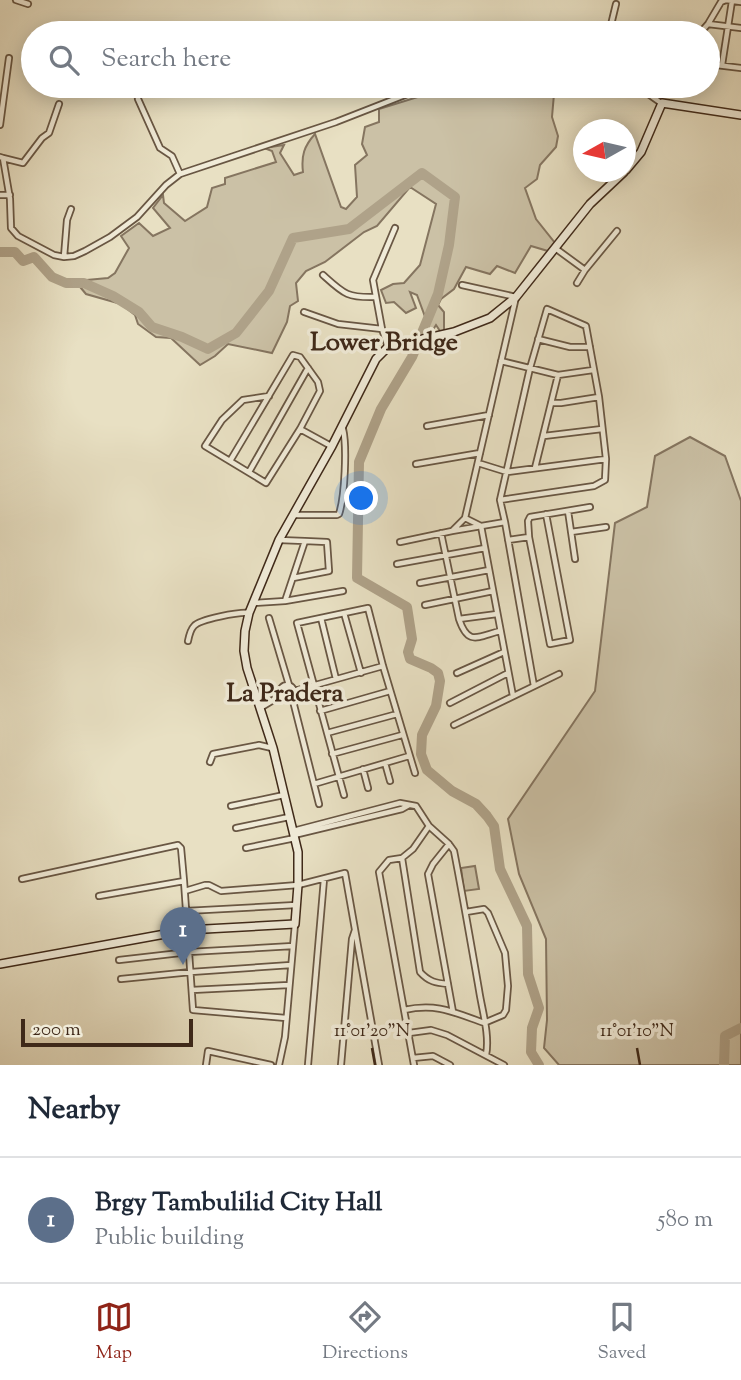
<!DOCTYPE html>
<meta charset="utf-8">
<style>
:root{--surface:#fff;--page:#f2f2f3;--text:#1f2937;--muted:#747a83;--line:#e0e1e3;--accent:#8f2418}
body{margin:0;font-family:"Sorts Mill Goudy",serif;background:var(--page);color:var(--text)}
.compass{position:absolute;left:573px;top:119px;width:63px;height:63px;border-radius:50%;background:var(--surface);box-shadow:0 4px 18px #0003;rotate:262deg}
.scale{position:absolute;left:21px;bottom:18px;width:172px;box-sizing:border-box;padding-left:7px;border:4px solid #3f2919;border-top:0;font-size:19px;line-height:24px;white-space:nowrap;color:#3f2919;-webkit-text-stroke:5px #f0ebd8;paint-order:stroke}
.you{position:absolute;left:362px;top:499px;width:24px;height:24px;margin:-18px;border:5px solid #fff;border-radius:50%;background:#1a73e8;box-shadow:0 0 0 10px #1a73e833}
.badge{display:grid;place-items:center;width:46px;height:46px;border-radius:50%;background:var(--accent);color:#fff;font-size:23px;font-weight:700}
.pin{position:absolute;translate:-50% -58px;filter:drop-shadow(0 2px 4px #0008)}
.pin::after{content:'';position:absolute;top:37px;width:24px;height:21px;background:inherit;clip-path:polygon(0 0,100% 0,50% 100%)}
.list{margin:0;padding:0;list-style:none}
h2{display:flex;justify-content:space-between;align-items:center;height:91px;margin:0;padding:0 28px;font-size:30px}
h2 small{font-size:23px;font-weight:400;color:var(--muted)}
.list li{display:grid;grid-template-columns:46px 1fr auto;gap:21px;align-items:center;box-sizing:border-box;height:126px;padding:0 28px;border-top:2px solid var(--line)}
.list b{display:block;font-size:26px;white-space:nowrap}
.list p{margin:0;font-size:23px;white-space:nowrap;color:var(--muted)}
.list em{font-size:23px;font-style:normal;color:var(--muted)}
.icon{flex:none;width:38px;height:38px;fill:none;stroke:currentColor;stroke-width:2;stroke-linecap:round;stroke-linejoin:round}
.map{position:relative;flex:none;width:741px;height:1065px;overflow:hidden}
.search{position:absolute;background:var(--surface);box-shadow:0 4px 18px #0003;left:21px;right:21px;top:21px;height:77px;display:flex;align-items:center;gap:18px;box-sizing:border-box;padding:0 24px;border-radius:38px;color:var(--muted);font-size:26px}
.sheet{height:217px;background:var(--surface)}
nav{display:flex;justify-content:space-around;align-items:center;box-sizing:border-box;height:98px;border-top:2px solid var(--line);background:var(--surface);font-size:19px;color:var(--muted)}
nav a{display:grid;justify-items:center;gap:4px}
nav .on{color:var(--accent)}
.map>svg:first-child{display:block}
.green{fill:#cbc1a6;stroke:#857560;stroke-width:2}
.lines{fill:none;stroke-linecap:round;stroke-linejoin:round}
.river{stroke:#afa289;stroke-width:10}
.street-casing{stroke:#695744;stroke-width:8}
.secondary-casing{stroke:#3f2919;stroke-width:10}
.street{stroke:#f0ebd8;stroke-width:4.5}
.secondary{stroke:#f0ebd8;stroke-width:7}
.ticks{fill:none;stroke:#3f2919;stroke-width:2.5}
.labels{text-anchor:middle;dominant-baseline:central;stroke-width:7;stroke-linejoin:round;paint-order:stroke}
.neighbourhood-label{font-size:26px;font-weight:bold;fill:#3f2919;stroke:#f0ebd8}
.ticks-label{font-size:18px;text-anchor:middle;fill:#3f2919;stroke:#f0ebd8;stroke-width:7;stroke-linejoin:round;paint-order:stroke}
</style>
<div class="map">
<svg width="741" height="1065" viewBox="0 0 741 1065">
<rect width="100%" height="100%" fill="#e8e0c3"/>
<filter id="stains"><feTurbulence type="fractalNoise" baseFrequency=".00286" numOctaves="4"/><feColorMatrix values="0 0 0 0 .2 0 0 0 0 .09 0 0 0 0 .02 0 0 0 .5 -.17"/></filter>
<radialGradient id="worn" r=".72"><stop offset=".6" stop-color="#630" stop-opacity="0"/><stop offset="1" stop-color="#630" stop-opacity=".3"/></radialGradient>
<path class="green" d="M453,86h71l36,4 -6,4 -2,23 6,19 -2,11 -16,18 -3,14 -12,9 11,31 19,24 -7,8 -17,-5 -16,27 -18,-7 -7,8 -24,-7 -12,22 -13,10 -3,6 6,7v25l-8,-12 -5,8 -14,-38 -7,-3 6,16 -10,5 -12,-11 -8,1 -5,-13 12,-6 11,-1 16,-18 16,-61 -26,-17 -33,39 -13,6 -39,30 -19,9 -10,12 2,18 -8,5 -3,16 -15,31 -44,-9 -13,12 -15,9 -29,-27 -15,-1 -18,-13 -3,-9 -14,-11 -35,-10 -11,-13 33,-3 7,-5 14,-25 -8,-12 18,-13 14,13 17,-8 -17,-20 10,-13 1,8 21,18 22,-14 5,-19 13,-4v-6l51,-16 -4,-11 -8,-3 20,-3 -4,8 14,22 9,-3c-2,-16 1,-26 12,-38l26,73 5,2 11,-12 -2,-32 12,-10 -5,-11 3,-17 14,-5v-13z
M690,437l35,19 16,45v564h-182l-15,-17 3,-28 -1,-81 -27,-65 -11,-55 87,-128 20,-168 32,-16 8,-51z
M475,866l4,23 -15,2 -3,-23z"/>
<g class="lines">
<path class="river" d="M0,252h15l8,9 11,-4 18,20 14,6h18l29,13 26,16 13,15 30,10 26,12 28,-16 33,-42 24,-53 56,-9 73,-56 33,24 -6,48 -11,49 -26,63 -31,52 -22,53 -2,116 50,29 5,32 -4,13 2,7 21,9 7,5 2,8 -4,25 -14,29 -1,19 6,16 25,21 24,13 11,12 7,10 6,43 27,57 1,48 11,34 -7,20 -1,24 8,13
M724,1065l1,-29 16,-8"/>
<defs>
<path id="street" d="M16,0l12,4
M708,24l33,4
M609,33l7,-29
M700,33l8,-9 13,-22 5,-2 15,2
M708,64l33,4
M722,65l10,-64
M637,86l24,17
M138,99l22,49 12,8 8,18
M0,125l9,-67
M0,157l3,1 7,41 1,29 7,8 36,19 10,2 10,-1 11,-5 25,-14 27,-20 29,-32 14,-11 156,-52 92,-36
M3,158l20,5 19,-25 7,-5 10,-29
M0,195h10
M555,248l30,22
M64,257l3,-37 4,-11
M323,275c21,19 24,23 53,22
M577,283l8,-13 32,-39
M304,312l34,12 44,5 6,18
M382,329l-9,-49 22,-52
M538,339l32,8h20
M501,361l57,14 35,-5
M551,403h10l38,-6
M427,426l62,-11
M300,429l31,17
M544,436l58,-7
M230,461l63,-106 7,2 18,25 2,9 -20,38 -34,54 -61,-37 17,-26 21,-20 26,-4
M478,463l29,9 99,-13
M416,464l64,-11
M535,468l23,-93
M249,472l59,-104
M500,500l94,-14 11,-6 1,-21 -7,-62 -13,-71 -39,-17 -17,59 -30,132 5,22
M568,511l7,48
M294,515h43l2,-1c6,-18 8,-68 4,-85
M465,518l16,8 32,170
M452,531l53,-9 29,164
M571,532l35,-5
M441,533l18,86c9,27 18,18 41,12
M529,537l21,107 20,-4 -24,-126
M279,540l26,1 -20,60
M508,540l21,-3 -1,-16 2,-4 60,-10
M400,542l52,-11 13,-13 51,-221 -54,-12
M397,564l88,-16
M293,578l36,-7 -2,-29 -22,-1
M420,583l69,-13
M254,603l31,-2 58,-10
M425,605l68,-14
M344,613l17,60
M269,618l20,67
M321,618l15,61
M459,619l38,-5
M188,641c1,-5 3,-12 6,-15 6,-7 45,-14 55,-13
M457,673l47,-21
M280 692a7 7 0 1 1 14 0a7 7 0 1 1-14 0Z
M294,691l89,-25
M257,697l22,-6
M292,697l27,107
M450,703l58,-30
M260,708l20,-12
M320,711l70,-20
M454,725l105,-51
M327,733l70,-19
M332,754l70,-19
M210,762l3,-8 46,-9 13,3
M385,763l5,18
M363,769l5,19
M314,784l95,-28
M344,795l-47,-172 71,-15 15,58 32,107
M231,806l53,-11
M236,828l53,-11
M293,831l107,-28 16,3 13,20 20,18 5,7c9,46 17,93 25,139 3,20 11,45 7,65
M294,835l108,-26 7,-4
M449,844l-16,20 -5,10 25,138
M246,848l49,-10
M402,858l18,114c9,10 16,11 28,12
M22,879l156,-34 3,3 3,33
M185,891l20,-6h4l12,6 77,-6 47,-12 34,192
M99,896l85,-15 9,129 93,8
M186,911l110,-6
M119,960l70,-8 104,-6
M121,979l70,-7 100,-7
M192,990l97,-5
M404,1010c33,-7 49,2 80,13l19,-8 3,-5 2,-24 -3,-33 -17,-40 -4,-4 -18,3
M409,1033l22,-3 16,5 57,30
M413,1058l20,-2 17,9
M206,1065l2,-14 63,14
M279,1065l6,-28 10,-113
M308,1065l16,-186
M341,1065l11,-126 3,-9
M414,1065l-35,-193 10,-12 13,-2 11,-9 16,-23"/>
<path id="secondary" d="M626,170l15,-18 21,-49 79,12
M0,964l187,-34 108,-6 3,-39v-33l-25,-104 -26,-80 -3,-17 1,-20 4,-18 30,-73 53,-94 44,-87 12,-12 66,-15 36,-14 26,-21 74,-93 34,-32"/>
</defs>
<use href="#street" class="street-casing"/>
<use href="#secondary" class="secondary-casing"/>
<use href="#street" class="street"/>
<use href="#secondary" class="secondary"/>
</g>
<path class="ticks" d="M372,1048l3,17M637,1048l3,17"/>
<g class="labels">
<g class="neighbourhood-label">
<text x="384" y="343">Lower Bridge</text>
<text x="285" y="694">La Pradera</text>
</g>
</g>
<g class="ticks-label">
<text x="372" y="1036">11°01'20"N</text>
<text x="637" y="1036">11°01'10"N</text>
</g>
<rect width="100%" height="100%" filter="url(#stains)"/>
<rect width="100%" height="100%" fill="url(#worn)"/>
</svg>
<svg class="compass" viewBox="-18 -18 36 36"><path d="M0-13l5 13h-10z" fill="#e53935"/><path d="M0 13l5-13h-10z" fill="#747a83"/></svg>
<div class="scale">200 m</div>
<div class="you"></div>
<div class="pin badge" style="left:183px;top:965px;background:#5c6f8a">1</div>
<div class="search"><svg class="icon" aria-label="search" viewBox="0 0 24 24"><circle cx="10" cy="10" r="6"/><path d="M15 15l6 6"/></svg>Search here</div>
</div>
<section class="sheet">
<h2>Nearby<small></small></h2>
<ul class="list">
<li><span class="badge" style="background:#5c6f8a">1</span><div><b>Brgy Tambulilid City Hall</b><p>Public building</p></div><em>580 m</em></li>
</ul>
</section>
<nav>
<a class="on"><svg class="icon" aria-label="map" viewBox="0 0 24 24"><path d="M3 6l6-2 6 2 6-2v14l-6 2-6-2-6 2zM9 4v14M15 6v14"/></svg>Map</a>
<a><svg class="icon" aria-label="directions" viewBox="0 0 24 24"><path d="M12 3l9 9-9 9-9-9zM9 14v-3h6M13 9l2 2-2 2"/></svg>Directions</a>
<a><svg class="icon" aria-label="saved" viewBox="0 0 24 24"><path d="M7 4h10v16l-5-4-5 4z"/></svg>Saved</a>
</nav>
